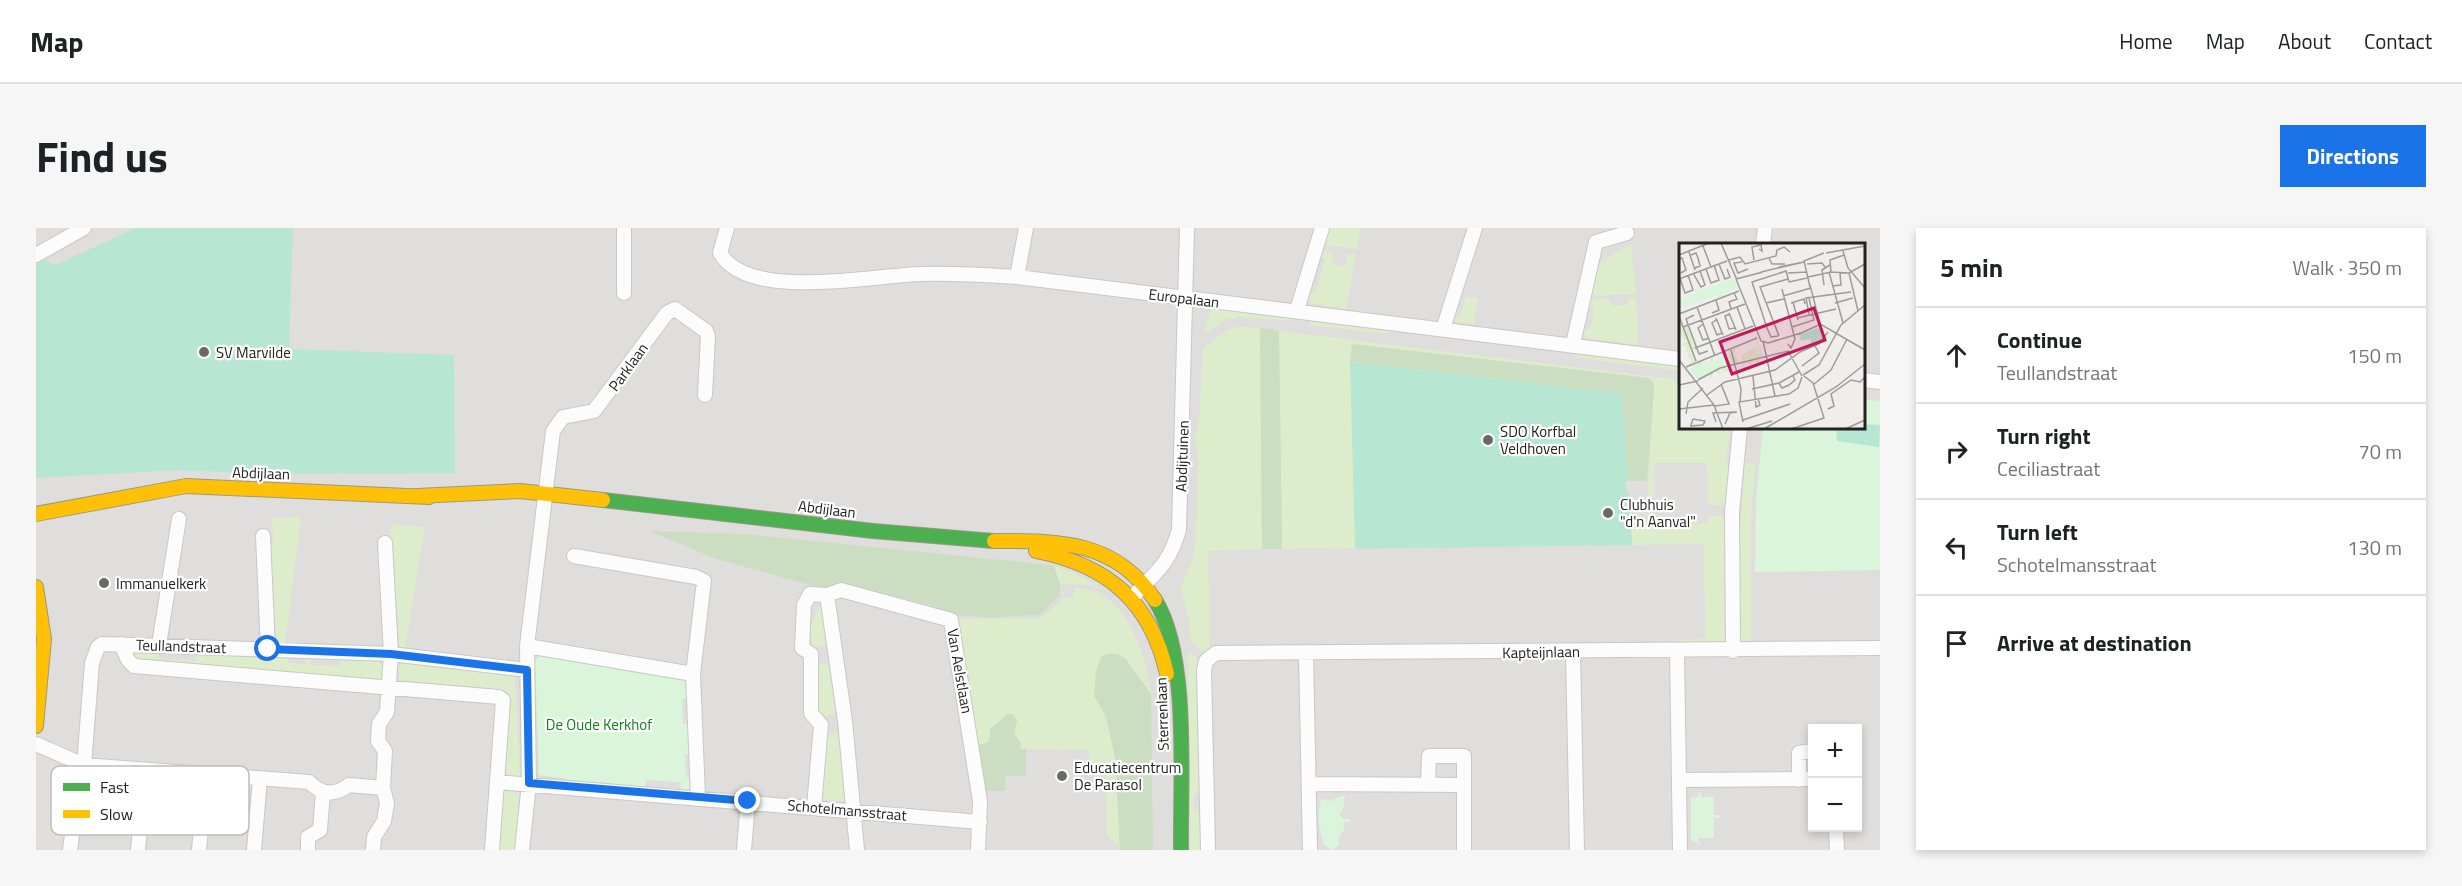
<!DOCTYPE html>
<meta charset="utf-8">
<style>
:root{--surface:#fff;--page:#f6f6f6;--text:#202124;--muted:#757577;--line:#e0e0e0;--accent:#1a73e8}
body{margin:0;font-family:"Titillium Web",sans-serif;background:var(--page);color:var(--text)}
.controls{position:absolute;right:18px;bottom:18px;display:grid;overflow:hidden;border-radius:0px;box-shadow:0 3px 9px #0003}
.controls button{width:54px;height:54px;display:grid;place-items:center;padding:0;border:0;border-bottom:2px solid var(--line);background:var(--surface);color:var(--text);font:30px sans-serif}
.stop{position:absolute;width:18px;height:18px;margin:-14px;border:4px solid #1a73e8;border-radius:50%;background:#fff}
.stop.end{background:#1a73e8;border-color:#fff;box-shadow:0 2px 6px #0008}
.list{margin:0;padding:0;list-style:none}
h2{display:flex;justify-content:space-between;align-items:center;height:78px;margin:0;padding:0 24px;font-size:26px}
h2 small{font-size:20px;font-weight:400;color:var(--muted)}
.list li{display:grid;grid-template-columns:39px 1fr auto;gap:18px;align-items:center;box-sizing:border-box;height:96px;padding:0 24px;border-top:2px solid var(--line)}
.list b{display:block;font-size:22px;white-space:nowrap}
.list p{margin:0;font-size:20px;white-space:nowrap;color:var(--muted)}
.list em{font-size:20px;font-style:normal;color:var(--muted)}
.icon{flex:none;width:33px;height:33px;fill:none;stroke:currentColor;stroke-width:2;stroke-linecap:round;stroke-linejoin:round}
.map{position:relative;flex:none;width:1844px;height:622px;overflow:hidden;border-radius:0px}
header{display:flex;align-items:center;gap:36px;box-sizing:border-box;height:84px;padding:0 30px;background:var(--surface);border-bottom:2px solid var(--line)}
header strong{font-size:28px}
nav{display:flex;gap:33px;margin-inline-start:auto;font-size:21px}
.intro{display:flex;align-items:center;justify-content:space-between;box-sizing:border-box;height:144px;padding:0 36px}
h1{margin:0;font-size:42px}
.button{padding:15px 27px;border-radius:0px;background:var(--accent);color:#fff;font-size:21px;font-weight:700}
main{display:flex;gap:36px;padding:0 36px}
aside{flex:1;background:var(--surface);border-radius:0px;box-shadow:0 3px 9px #0003}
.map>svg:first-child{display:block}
.residential{fill:#dfdedc;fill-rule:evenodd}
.grass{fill:#ddeccb}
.forest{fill:#cbdec1}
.park{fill:#daf5da}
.pitch{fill:#b7e6d2}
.parking{fill:#e0dfde}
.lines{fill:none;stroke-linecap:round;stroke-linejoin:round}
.street-casing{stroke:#c9c8c7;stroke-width:16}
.fast-casing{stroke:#999a82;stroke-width:16}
.slow-casing{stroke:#999a82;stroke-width:16}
.street{stroke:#fdfcfc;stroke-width:14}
.fast{stroke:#4caf50;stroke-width:14}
.slow{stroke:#ffc107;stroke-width:14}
.route{stroke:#1a73e8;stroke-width:8}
.poi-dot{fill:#6a6968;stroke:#fff;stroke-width:2}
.labels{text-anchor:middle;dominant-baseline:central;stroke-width:4.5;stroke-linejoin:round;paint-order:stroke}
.street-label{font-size:15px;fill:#222;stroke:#fff}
.poi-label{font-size:15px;fill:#222;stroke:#fff;text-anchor:start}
.park-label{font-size:15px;fill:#0c8416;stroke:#fff}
.inset-road{fill:none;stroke:#9e9c9b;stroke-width:1.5}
.view{fill:#c2185b;fill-opacity:0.15;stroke:#c2185b;stroke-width:3}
.inset-edge{fill:none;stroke:#222;stroke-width:3}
.key{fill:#fff;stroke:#bdbdbd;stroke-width:1.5}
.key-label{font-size:16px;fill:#222}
</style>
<header>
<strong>Map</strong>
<nav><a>Home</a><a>Map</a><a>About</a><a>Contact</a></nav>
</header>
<div class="intro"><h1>Find us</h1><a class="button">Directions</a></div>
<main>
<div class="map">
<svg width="1844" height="622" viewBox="0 0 1844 622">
<rect width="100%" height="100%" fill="#f0eeeb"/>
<path class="residential" d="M0,0h1844v622h-1844zM1644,16h184v184h-184zM1776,500h46v100h-46z"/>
<path class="grass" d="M1290,0h34l-3,21 -21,-3 -16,1z
M1595,16l5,50 -47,2 9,-33z
M1283,22l14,3 -1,10 13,4 2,-12 9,-2 -10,56 -38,-7 1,-5 -3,-1 1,-3h8l10,-33 -7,-4z
M1430,69l12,1 -4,26 -18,-2 -2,-3 1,-4 5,1z
M1592,70h8l2,47 -51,-7 -6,-5 1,-5 8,1 5,-22 -8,-3 1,-4 20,-1 5,7 15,-1z
M1175,80l84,10v3l-57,-4 -11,2 -23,15z
M1275,92l77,9 -2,5 -76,-9z
M1203,98l21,2 2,221 -54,2 2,95h21l-26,8 -14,-13 -3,-27 -8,-25 12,-28 4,-18 2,-83 -3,-25 4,-12 4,-75 25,-18z
M1243,103l401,49v48h50l-4,34 4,4 -3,36 -4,3h-16l-1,-42 -52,1v34h-7l7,-110 -5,-10 -297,-34 -1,18 267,31 4,5 4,92 -56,56 -288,3z
M1539,124l104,13 -1,5 -102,-12z
M1709,235l10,1 -4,57v124l-8,-1 -4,-5 -1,-76z
M1673,288h13l4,5 1,115 -5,7 -45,3v-6l28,-1 -1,-95 -72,1v-21l77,-1z
M261,289l4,3 -16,123h-13l-6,-97 6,-1 2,-5 -2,-20 2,-2z
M357,296l32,3 -20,123 -5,-1 -10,-122z
M1018,338l20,7 29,17 -15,-5 -28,-1z
M1038,360c51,0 72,64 77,106l-26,-36 -31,38c27,43 23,100 26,150l-13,-10 -1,-66h-16v-20l-69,-1 -1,-7 -6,-8 -23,4 -2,4 -12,4 -9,-51c4,-8 1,-28 -5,-35l-6,-41 84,-1 22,-20h11z
M784,378l3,1 4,37 -14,5 -3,-23z
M97,423l26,1v7l37,1v-7l92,3v7l17,1v-7h6l-1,8 30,1v-8l36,1 9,9 -3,18 -249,-24z
M1152,423l12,9 -1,128c-4,8 -10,14 -4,23l8,1 1,23 -3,4v11h-10l-1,-6z
M371,434l108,15 5,102 -18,-2 5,-74 -108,-20v-17z
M788,435l5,3 8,46 -19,7 -4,-2 2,-51z
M801,504l5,12 5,57 -23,-1 -3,-3 3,-62z
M467,562l16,3 -3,57h-19z"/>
<path class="forest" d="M1224,100l19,3 3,218h-20z
M1316,116l297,34 4,3 1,7 -7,93h-21l-4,-83 -4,-5 -268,-31z
M613,303l95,3 296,30 14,2 6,18v11l-20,20c-22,0 -92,8 -105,-9l-48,-12c-21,8 -34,-22 -60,-4l-113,-32z
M1072,426h9l8,4 26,36 2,156h-33l-5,-92 -9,-43 -12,-19 2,-26 5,-13z
M972,486h5l4,6 -3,14 6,8 1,7h5v27h-21v15h-22l-6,-45 12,-4 1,-13z"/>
<path class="park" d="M1828,171l16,2v169l-125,2 1,-73 7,-71h101z
M506,427l146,25 1,18 -7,1 1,25 7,1 2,29 -7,1 1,22h7v10l-12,5 -1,-10 -34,-2 -1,8 -78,-6v-3l-28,-4 -4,-115z
M1661,564l4,1v4h13v18h7v3h-7v20h-16l3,7 -10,-5v-43l8,-1z
M1306,568h4l-3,4 2,6 -6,9 4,4h7v3h-6v8l-5,6v9l-6,5 -9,-5c-3,-13 -9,-28 -3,-43l-3,-3 12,2z"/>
<path class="pitch" d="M99,0h158l-4,121 165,6 1,118 -183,1 -94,-4 -142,8v-215l6,-4 14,6z
M1314,134l268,31 4,5 10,147 -277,4z
M1828,193v3l16,1 -1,22 -42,-6 -1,-13h28z"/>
<path class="parking" d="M1618,235h53l2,60 -77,1 -2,-33 -4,-1v-9h21v17h7z
M13,533l27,19 -9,70h-30z
M1028,550v25l21,24v23h35h-116l-3,-12 -18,-3v-44h22v-12z"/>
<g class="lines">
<defs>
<path id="street" d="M588,0v65
M691,0l-7,25c28,49 153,22 201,21 32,-1 64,1 96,3l663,82
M1727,16l2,-16
M0,27l48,-27
M981,49l9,-49
M1261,82l25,-82
M1407,101l32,-101
M1537,116l23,-102 31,-9
M1828,152l16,2
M227,308l5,113
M538,328l122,21 8,4 -11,93
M791,367l14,-5 110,30 29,181 -2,49
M1096,370c24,-27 36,-31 47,-68l8,-302
M85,416l7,16 6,6 365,31 4,3 -11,150
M123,417l20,-126
M491,418l166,28 5,123
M1641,422l3,200
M1697,423l-1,-139 8,-84
M1537,424l4,198
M1270,426l4,196
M0,516l48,21 225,17c13,13 25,14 40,3l34,3
M1644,552l132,-1
M1763,552v-27l13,-2
M461,554l483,40
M1273,556l155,1v65
M1392,557l1,-29h35v29
M778,579l7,-82 -10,-12v-59l-9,-6 2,-43 6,-11 17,1 18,126 12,129
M1800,600l1,22
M34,622l10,-76 4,-9 8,-102 6,-16 4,-3 289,10 136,16
M102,622l7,-79
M163,622l7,-75
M218,622l6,-71
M272,622v-13l12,-7 3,-38
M337,622l1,-13 10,-16 3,-18 -4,-15 2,-37 -7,-10 1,-17 8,-12 4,-58 -6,-111
M486,622l7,-67 -2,-137 26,-215 10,-14 31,-6 73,-98 8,-4 31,22 2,5 -3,59
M708,622l4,-49
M1172,622l-4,-180 2,-9 10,-8 664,-5"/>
<path id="fast" d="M567,272l270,31 121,10
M1119,372c35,55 25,183 26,250"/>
<path id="slow" d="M381,268l103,-5 83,9
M0,286l150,-28 243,11
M958,313c65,0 121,-1 161,59
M1000,323c72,14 115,51 131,123
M0,359l8,52 -8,87"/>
</defs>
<use href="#street" class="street-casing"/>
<use href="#fast" class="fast-casing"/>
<use href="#slow" class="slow-casing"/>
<use href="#street" class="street"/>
<use href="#fast" class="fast"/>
<use href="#slow" class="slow"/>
</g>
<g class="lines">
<path class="route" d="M232,421l123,5 136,16 2,113 219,18"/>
</g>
<g class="poi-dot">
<circle cx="168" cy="124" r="6"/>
<circle cx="1452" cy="212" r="6"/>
<circle cx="1572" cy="285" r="6"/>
<circle cx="68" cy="355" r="6"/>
<circle cx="1026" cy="548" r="6"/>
</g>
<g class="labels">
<g class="street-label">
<text transform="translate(1148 70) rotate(7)">Europalaan</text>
<text transform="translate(592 139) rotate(-54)">Parklaan</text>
<text transform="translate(1146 228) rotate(-88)">Abdijtuinen</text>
<text transform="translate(225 245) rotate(2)">Abdijlaan</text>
<text transform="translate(791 281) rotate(7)">Abdijlaan</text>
<text transform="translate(145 418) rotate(2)">Teullandstraat</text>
<text transform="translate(1505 424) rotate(-1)">Kapteijnlaan</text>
<text transform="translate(924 443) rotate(80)">Van Aelstlaan</text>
<text transform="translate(1126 486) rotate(-92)">Sterrenlaan</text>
<text transform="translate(811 582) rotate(5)">Schotelmansstraat</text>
</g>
<g class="poi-label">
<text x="180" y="124">SV Marvilde</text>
<text x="1464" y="203">SDO Korfbal<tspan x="1464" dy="17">Veldhoven</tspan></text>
<text x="1584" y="276">Clubhuis<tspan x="1584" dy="17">"d'n Aanval"</tspan></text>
<text x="80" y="355">Immanuelkerk</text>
<text x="1038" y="539">Educatiecentrum<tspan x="1038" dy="17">De Parasol</tspan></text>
</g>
<g class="park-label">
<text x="563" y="496">De Oude Kerkhof</text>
</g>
</g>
<g transform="translate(1643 15)">
<rect width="186" height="186" fill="#f0eeeb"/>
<path d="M0,76l4,8 5,-2 9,24 -5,2 3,10h9l-4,5 11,-4 -2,-4 4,-1v4l18,-7 -1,-3 6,-3 -2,6h5l-4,2 5,6 16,-4 -14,3 -2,-5 16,-9 5,11 -8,-30 11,31h-5l-1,7 -3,-6 -4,5 -6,-3 -1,7 -2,-5 -14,2 -1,6 -8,-4 1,7 -6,-5 -3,9 -3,-5 -9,6 -8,-9 2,-8 -7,3 7,-5 -5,-4 1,-6 -4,1 2,-7 -8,2 7,-5 -7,-11z" fill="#ddeccb"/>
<path d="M55,35l4,9 -9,4 1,3 -3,-3 -9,7 -1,-3 -30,11v4l-2,-4 -6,3v-9l18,-7 1,-6 4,4zM53,111l2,9 -37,15 -6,-7 2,-9 7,4 12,-4 -1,-4 2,3z" fill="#daf5da"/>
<path d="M142,84l4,10 -13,9 -2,-7 -9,2 -2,-6z" fill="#b7e6d2"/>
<path class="inset-road" d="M42,0l16,37M24,3l8,21M164,8l5,17 17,20M10,9l6,18M147,10l39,-7M0,12l30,-12M12,12l5,-2 2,5 2,8 -5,2M90,15l3,6h13M0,16l3,-1 4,12 -5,3M50,17l11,-3 5,7 31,-8 1,-6 7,-3 6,5M75,17l-2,-13 9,-2 1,6 -3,-2M63,19l-8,1 4,10 10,-4M40,21l6,15 5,-2 -3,-8M128,21l15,-1 3,4M27,26l5,14 8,-3 -5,-15M82,29l43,-10 -25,5M150,29l14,51M152,29l-1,-12 14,-5M14,30l8,14 4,-2 -5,-14M109,30l19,-1M129,34l23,-5 18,1M1,35l5,15 8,-3 -5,-15M0,36l48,-18M57,36l25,62 7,2 33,-10M57,36l27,-7M110,39l18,-4M131,42l10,39 45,26M145,42l-2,-15 8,-5M153,43l9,-1 -1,-12M131,44l-6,-26 20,-8M103,46l13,50 -4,9 -3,-4M104,53l28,-8M114,59l5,18M87,60l18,-4M112,60l13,-4 1,5M156,60l18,-5M18,64l18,49M58,64l8,22M52,66l-2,-7 8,-3 -3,-6M179,68l-9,-38 16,-9M33,70l7,-3 -3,-10M50,70l7,17M0,71l60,-23M51,71l-5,2 4,13 6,-1M130,71l-3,-16 45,-6M15,72l-8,4 13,35 9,-3M0,73l17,45M37,75l7,17M118,75l39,-9M38,76l-5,4 5,12 5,-2M24,81l-5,4 5,12 6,-2M96,82l4,11 -19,-49 28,-8M4,84l62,-23M113,84l22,-7 -5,-22M120,91l22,-10M99,93l-7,1 -4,-9 -15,-46 34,-11 3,11M84,98l12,55M16,105l58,-22M52,107l10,39 -1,13M0,117l35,45 9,24M123,123l17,-13 -4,-7M7,124l71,-29M124,132l16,-10 22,-40 24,-20M74,133l3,31 4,-2 -2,-6M19,137l22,-12 68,-17 14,25M100,140l3,5 7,-3 6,-5 -2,-4M0,142l19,-4M134,142l18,-15 16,-31M73,146l27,-6 20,-11M28,152l18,-13 50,-12 25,-18 19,-8 9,-12M36,163l14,-2 -8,-20M0,166l35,-4M149,166l6,-3 -3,-12 20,-14 9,2 5,-5M7,171l2,-12 15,-14M64,177l47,-16M37,179l-3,-9 23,-1M64,179l-4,-20 50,-8 9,-6 4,-11M46,181l5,-11 7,-1M11,183l13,-1 2,-4 -12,-2 -2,6M67,186l26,-8M85,186l72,-42 29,-23M112,186l33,-11 -11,-35 -9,-7M166,186l20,-9"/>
<path class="view" d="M135,65l11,32 -93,34 -12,-32z"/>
<rect width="186" height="186" class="inset-edge"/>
</g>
<rect x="15" y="538" width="198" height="69" rx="9" class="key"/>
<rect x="27" y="555" width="27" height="8" fill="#4caf50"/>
<rect x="27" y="582" width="27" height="8" fill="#ffc107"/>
<g class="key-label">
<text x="64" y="565">Fast</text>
<text x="64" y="592">Slow</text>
</g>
</svg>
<div class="controls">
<button>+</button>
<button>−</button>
</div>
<div class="stop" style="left:232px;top:421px"></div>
<div class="stop end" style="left:712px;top:573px"></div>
</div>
<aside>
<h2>5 min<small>Walk · 350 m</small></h2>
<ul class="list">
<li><svg class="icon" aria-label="ahead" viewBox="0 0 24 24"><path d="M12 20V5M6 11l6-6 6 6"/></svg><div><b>Continue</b><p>Teullandstraat</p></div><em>150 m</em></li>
<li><svg class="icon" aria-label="right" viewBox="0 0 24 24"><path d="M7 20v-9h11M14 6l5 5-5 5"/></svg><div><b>Turn right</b><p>Ceciliastraat</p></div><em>70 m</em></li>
<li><svg class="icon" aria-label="left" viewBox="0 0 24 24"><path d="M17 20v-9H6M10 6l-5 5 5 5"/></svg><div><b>Turn left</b><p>Schotelmansstraat</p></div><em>130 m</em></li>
<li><svg class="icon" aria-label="arrive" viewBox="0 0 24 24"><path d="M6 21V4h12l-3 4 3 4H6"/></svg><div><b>Arrive at destination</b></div></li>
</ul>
</aside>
</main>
